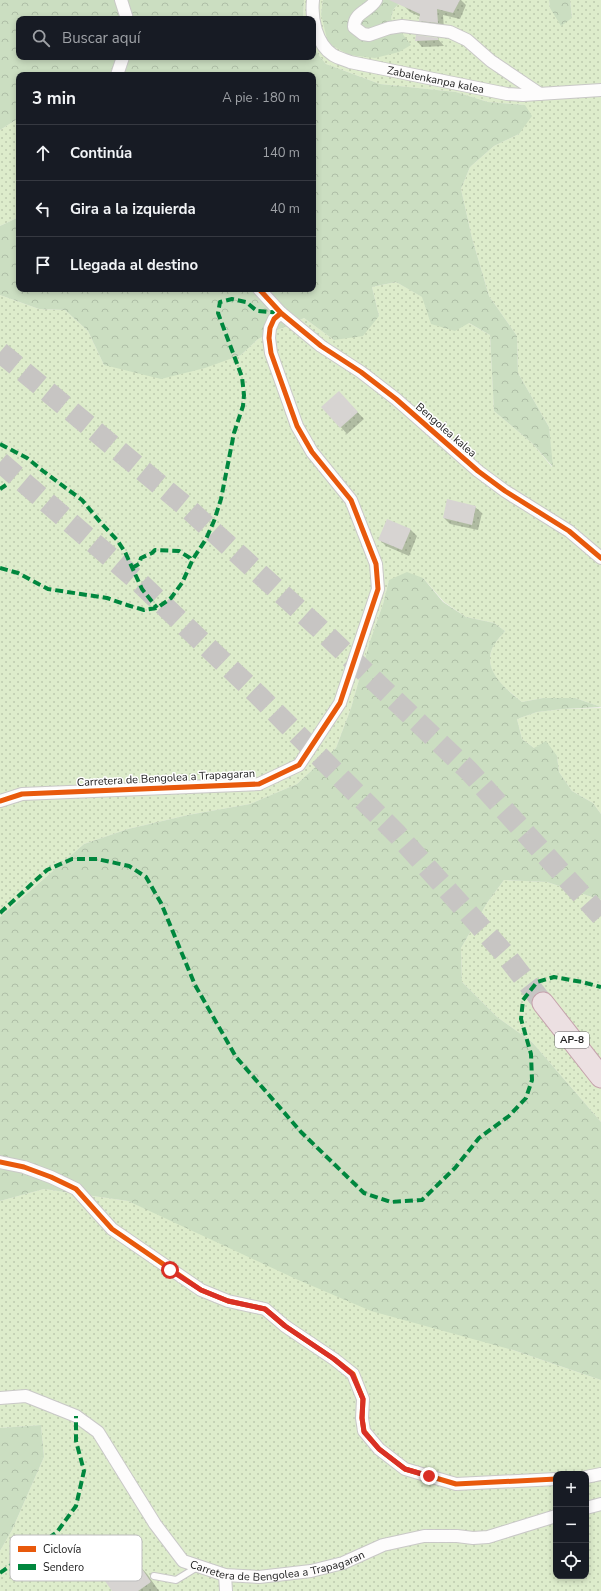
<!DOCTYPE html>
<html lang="es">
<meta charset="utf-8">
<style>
:root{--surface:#171b24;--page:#242831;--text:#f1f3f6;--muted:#9ea1a6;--line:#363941}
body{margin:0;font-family:"Nunito Sans",sans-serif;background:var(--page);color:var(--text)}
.controls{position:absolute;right:12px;bottom:12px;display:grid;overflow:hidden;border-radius:8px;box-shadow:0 2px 6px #0003}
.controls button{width:36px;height:36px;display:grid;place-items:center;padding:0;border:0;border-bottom:1px solid var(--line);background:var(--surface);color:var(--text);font:20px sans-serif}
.stop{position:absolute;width:12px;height:12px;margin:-9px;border:3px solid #d93025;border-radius:50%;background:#fff}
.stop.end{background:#d93025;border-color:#fff;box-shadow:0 1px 4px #0008}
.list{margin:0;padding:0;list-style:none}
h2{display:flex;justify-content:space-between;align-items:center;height:52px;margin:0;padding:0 16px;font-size:17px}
h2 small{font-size:13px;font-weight:400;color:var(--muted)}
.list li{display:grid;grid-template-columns:26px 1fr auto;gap:12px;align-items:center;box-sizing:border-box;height:56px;padding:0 16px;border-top:1px solid var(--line)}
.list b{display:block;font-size:15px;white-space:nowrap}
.list em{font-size:13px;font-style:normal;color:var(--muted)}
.icon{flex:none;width:22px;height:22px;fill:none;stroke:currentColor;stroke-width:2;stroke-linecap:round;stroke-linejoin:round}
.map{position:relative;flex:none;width:601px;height:1591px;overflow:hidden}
.search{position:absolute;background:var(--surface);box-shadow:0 2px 6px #0003;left:16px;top:16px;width:300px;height:44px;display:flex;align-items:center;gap:10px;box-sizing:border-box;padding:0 14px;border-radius:8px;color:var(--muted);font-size:15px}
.panel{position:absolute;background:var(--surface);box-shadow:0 2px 6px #0003;left:16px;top:72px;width:300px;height:220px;border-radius:8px}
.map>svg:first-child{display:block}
.grass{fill:url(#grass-dots);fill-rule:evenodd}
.forest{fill:url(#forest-crowns)}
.shadow{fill:#0003}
.building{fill:#d7d4d2}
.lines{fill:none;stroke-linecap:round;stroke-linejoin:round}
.highway-tunnel{stroke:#c7c5c3;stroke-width:21;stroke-dasharray:21 10;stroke-linecap:butt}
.lane-casing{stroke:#c9c8c7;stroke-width:8}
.street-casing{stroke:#c9c8c7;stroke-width:14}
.highway-casing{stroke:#c5a2ac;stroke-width:23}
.lane{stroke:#fdfcfc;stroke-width:6}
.street{stroke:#fdfcfc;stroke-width:12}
.highway{stroke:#ece0e2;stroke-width:21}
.quiet{stroke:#00873e;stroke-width:4;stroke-dasharray:8 4;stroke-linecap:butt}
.cycleway-casing{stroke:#fff;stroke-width:8}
.cycleway{stroke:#e8590c;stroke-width:5}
.route{stroke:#d93025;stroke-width:5}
.labels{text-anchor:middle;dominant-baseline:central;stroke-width:3;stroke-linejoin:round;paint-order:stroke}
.shield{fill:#fff;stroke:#646464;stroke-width:1}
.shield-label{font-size:10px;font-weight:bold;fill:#222}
.street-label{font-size:11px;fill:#222;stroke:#fff}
.key{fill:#fff;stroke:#bdbdbd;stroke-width:1}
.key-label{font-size:11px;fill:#222}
</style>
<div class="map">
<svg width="601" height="1591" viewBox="0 0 601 1591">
<defs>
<pattern id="grass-dots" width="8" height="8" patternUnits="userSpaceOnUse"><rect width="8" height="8" fill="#ddeccb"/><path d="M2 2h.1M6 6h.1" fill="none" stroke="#bdcaae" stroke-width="1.8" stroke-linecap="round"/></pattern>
<pattern id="forest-crowns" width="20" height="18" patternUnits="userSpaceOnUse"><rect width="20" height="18" fill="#cbdec1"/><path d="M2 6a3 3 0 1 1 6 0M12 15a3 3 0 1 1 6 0" fill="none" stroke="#aebea6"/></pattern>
</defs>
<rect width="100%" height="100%" fill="#f0eeeb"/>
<path class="grass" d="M304,0h19l-2,14 70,5 2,-9 9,-10h147l1,8 22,10 -2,-18h31v707l-26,-9h-32l-21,4c-16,-13 -39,-30 -30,-53 2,-6 9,-13 13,-18l-11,-8 -28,-6 -22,-15 -21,-24 -34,2 -6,24 -13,37 -19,67 -15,40 -39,36 -47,20 -62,11 -60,14 -44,15 -84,73v-622l39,14 26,1 23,21 16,34 137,-10 17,-16 46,-21 30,22 45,-24 -7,-29 24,-5 94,53 4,76 39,33 19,23 -3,-40 -31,-54 -1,-37 -28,-40 -17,-58 -11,-49 9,-22 24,-21 25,-12 6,-29 -37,-3 -32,-10 -76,-8 -35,-13 -19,-7 -13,-16v-29h-10z
M19,118v99l-19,9v-96z
M601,708v106l-8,-11 -21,-12 -13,-19 -2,-16 -23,-8 -12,-9 -5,-20 20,-7 26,-3z
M504,880l43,2 54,18v222l-69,-80 -35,-25 -35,-35 -1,-34 26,-45z
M44,1189l84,12 49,21 336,128 88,30v211h-601v-40l12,-21 32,-73 -3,-32 -41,3v-227zM556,1474h30v102h-30z"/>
<path class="forest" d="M0,0h304l-1,19h-284v38h294v-9l13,16 54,20 76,8 32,10 37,3 7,11 -13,18 -25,12 -24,21 -9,22 11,49 17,58 28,40 1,37 31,54 4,40 -20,-23 -39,-33 -4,-76 -21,-12 -14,8 -24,-7 -9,-27 -26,-15 -24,5 7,29 -16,20 -29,4 -30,-22 -46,21 -17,16 -36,13 -44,11 -57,-14 -16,-34 -23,-21 -26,-1 -39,-14v-69l19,-9v72h294v-214h-294v43l-19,12z
M323,0h79l-9,10 -2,9 20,26 -12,7 -24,6 -26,-3 -21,-12 -7,-29z
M549,0h21l2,18 -11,8 -11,-18z
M407,572l16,6 20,24 23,15 28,6 11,8c-4,5 -10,11 -13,18 -9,22 14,40 30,53l21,-4h32l26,9 -38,2 -26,3 -20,7 5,20 12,9 12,-7 11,15 2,16 13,19 21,12 8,11v86l-54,-18 -43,-2 -17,23 -26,45 1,34 35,35 35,25 69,80v258l-88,-30 -142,-39 -75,-32 -168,-78 -84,-12 -44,12v-284l84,-73 44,-15 60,-14 62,-11 47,-20 39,-36 15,-40 19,-67 13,-37 6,-24z
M41,1425l3,32 -32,73 -12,21v-123z"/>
<path class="shadow" d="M405,0h56l5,5 -6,14 -17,-4 1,14 -18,-2 -6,-7 1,-3 -11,-5 -6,-6z
M438,39l6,7 -22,1 -6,-7z
M345,399l19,20 -17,15 -24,-27z
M475,507l7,6 -4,17 -28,-6 -6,-6z
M388,521l23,9 6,6 -8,20 -23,-10 -6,-6z
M138,1564l9,10 12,17h-46l3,-16 3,2z"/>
<path class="building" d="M389,0h71l-7,13 -16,-4 1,14 -19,-2 1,-7z
M416,35l22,3v2l-23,1z
M339,391l19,21 -18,16 -19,-21z
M447,499l29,7 -4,19 -29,-7z
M387,519l24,10 -9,21 -24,-10z
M138,1563l13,19 -13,9h-26l-7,-10 11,-8 2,4z"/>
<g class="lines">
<path class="highway-tunnel" d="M0,352l184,153 134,122 150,143 133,146
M0,462l138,119 120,114 139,139 107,119 39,50"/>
<defs>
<path id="lane" d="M154,1576l22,4 23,-14"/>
<g id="street">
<path d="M121,0l6,19"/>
<path id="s1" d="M313,0c-2,18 3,44 20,55 5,3 12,5 17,7l157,32 16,1 78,-5"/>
<path d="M376,0c-6,11 -22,12 -22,27l9,7 6,1 20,-7 13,-2 48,6 17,8 24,21 49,33"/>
<path d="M117,75l6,-18"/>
<path d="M259,289l22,24 40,33 40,26 35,27 82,72 27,20 64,40 32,27"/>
<path d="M0,801l22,-7 237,-10 40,-19 41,-62 38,-114 -2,-25 -25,-64 -39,-48 -15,-26 -26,-73 -2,-15 1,-10 4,-9 7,-6"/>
<path d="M0,1162l24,5 27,10 25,12 36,40 89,61 27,11 37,8 20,17 49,33 19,15 10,25 -1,19 2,13 15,18 26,20 51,15 100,-5"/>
<path id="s2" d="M0,1398l26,-2 50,20 22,16 57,92 28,37 42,14 34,2 52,-6 32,-8 40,-18 41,-9h33l16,2 15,-1 68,-21"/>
<path d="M586,1477l15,-3"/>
<path d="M586,1508l15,-4"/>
<path d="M225,1575l1,16"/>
</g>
<path id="highway" d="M543,1003l58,74"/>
</defs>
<use href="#lane" class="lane-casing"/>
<use href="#street" class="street-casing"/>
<use href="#highway" class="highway-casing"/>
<use href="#lane" class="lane"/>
<use href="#street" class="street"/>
<use href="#highway" class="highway"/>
<path class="quiet" d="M0,444l27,14 16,13 39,29 19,23 16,17 8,12 17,37 15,19
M0,489l6,-4
M0,568l18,5 30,16 59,9 20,7 17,5 13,-2 14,-10 11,-15 11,-24 13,-20 8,-18 7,-22 13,-66 9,-27 1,-11 -2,-18 -24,-64 2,-11 12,-3 14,3 11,9 24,2
M132,568l7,-4 2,-6 11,-5 3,-3 24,1 11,7 1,5
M0,913l47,-43 25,-11h25l32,7 17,11 15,26 34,82 41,72 65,75 63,61 27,9 31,-2 33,-32 24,-30 30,-22 17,-18 6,-18 -1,-26 -10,-35 2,-19 14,-18 17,-5 28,5 19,5
M0,1573l57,-41 19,-26 8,-35 -8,-30v-25"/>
<defs>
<path id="cycleway" d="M259,289l22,24 40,33 40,26 35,27 82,72 27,20 64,40 32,27
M0,801l22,-7 237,-10 40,-19 41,-62 38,-114 -2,-25 -25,-64 -39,-48 -15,-26 -26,-73 -2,-15 1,-10 4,-9 7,-6
M0,1162l24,5 27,10 25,12 36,40 89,61 27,11 37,8 20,17 49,33 19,15 10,25 -1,19 2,13 15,18 26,20 51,15 100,-5"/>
</defs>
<use href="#cycleway" class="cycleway-casing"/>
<use href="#cycleway" class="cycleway"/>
</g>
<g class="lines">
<path class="route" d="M170,1270l31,20 27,11 37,8 20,17 49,33 18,15 11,25 -1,19 2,14 15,17 26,20 24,7"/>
</g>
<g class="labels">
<rect class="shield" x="555" y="1032" width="34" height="16" rx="3"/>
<g class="shield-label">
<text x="572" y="1040">AP-8</text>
</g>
<g class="street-label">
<text stroke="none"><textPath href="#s1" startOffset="167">Zabalenkanpa kalea</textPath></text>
<text transform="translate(446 430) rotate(41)">Bengolea kalea</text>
<text transform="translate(166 778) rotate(-3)">Carretera de Bengolea a Trapagaran</text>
<text stroke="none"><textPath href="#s2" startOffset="359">Carretera de Bengolea a Trapagaran</textPath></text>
</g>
</g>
<rect x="10" y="1535" width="132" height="46" rx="6" class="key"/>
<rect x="18" y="1546" width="18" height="6" fill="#e8590c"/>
<rect x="18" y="1564" width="18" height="6" fill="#00873e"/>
<g class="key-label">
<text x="43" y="1553">Ciclovía</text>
<text x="43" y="1571">Sendero</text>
</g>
</svg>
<div class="controls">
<button>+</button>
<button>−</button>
<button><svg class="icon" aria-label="locate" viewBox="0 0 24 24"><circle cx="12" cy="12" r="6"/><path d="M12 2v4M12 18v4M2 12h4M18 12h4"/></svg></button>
</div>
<div class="stop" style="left:170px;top:1270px"></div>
<div class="stop end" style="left:429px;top:1476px"></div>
<div class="search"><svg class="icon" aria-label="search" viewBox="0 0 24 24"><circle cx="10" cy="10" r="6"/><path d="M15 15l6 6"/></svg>Buscar aquí</div>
<section class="panel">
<h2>3 min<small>A pie · 180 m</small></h2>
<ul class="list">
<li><svg class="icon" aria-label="ahead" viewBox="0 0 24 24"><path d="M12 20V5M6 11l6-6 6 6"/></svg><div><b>Continúa</b></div><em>140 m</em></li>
<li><svg class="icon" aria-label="left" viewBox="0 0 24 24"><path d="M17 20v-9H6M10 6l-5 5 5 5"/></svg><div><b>Gira a la izquierda</b></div><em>40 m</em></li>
<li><svg class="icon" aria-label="arrive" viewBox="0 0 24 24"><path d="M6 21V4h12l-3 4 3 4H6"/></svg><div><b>Llegada al destino</b></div></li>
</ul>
</section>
</div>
